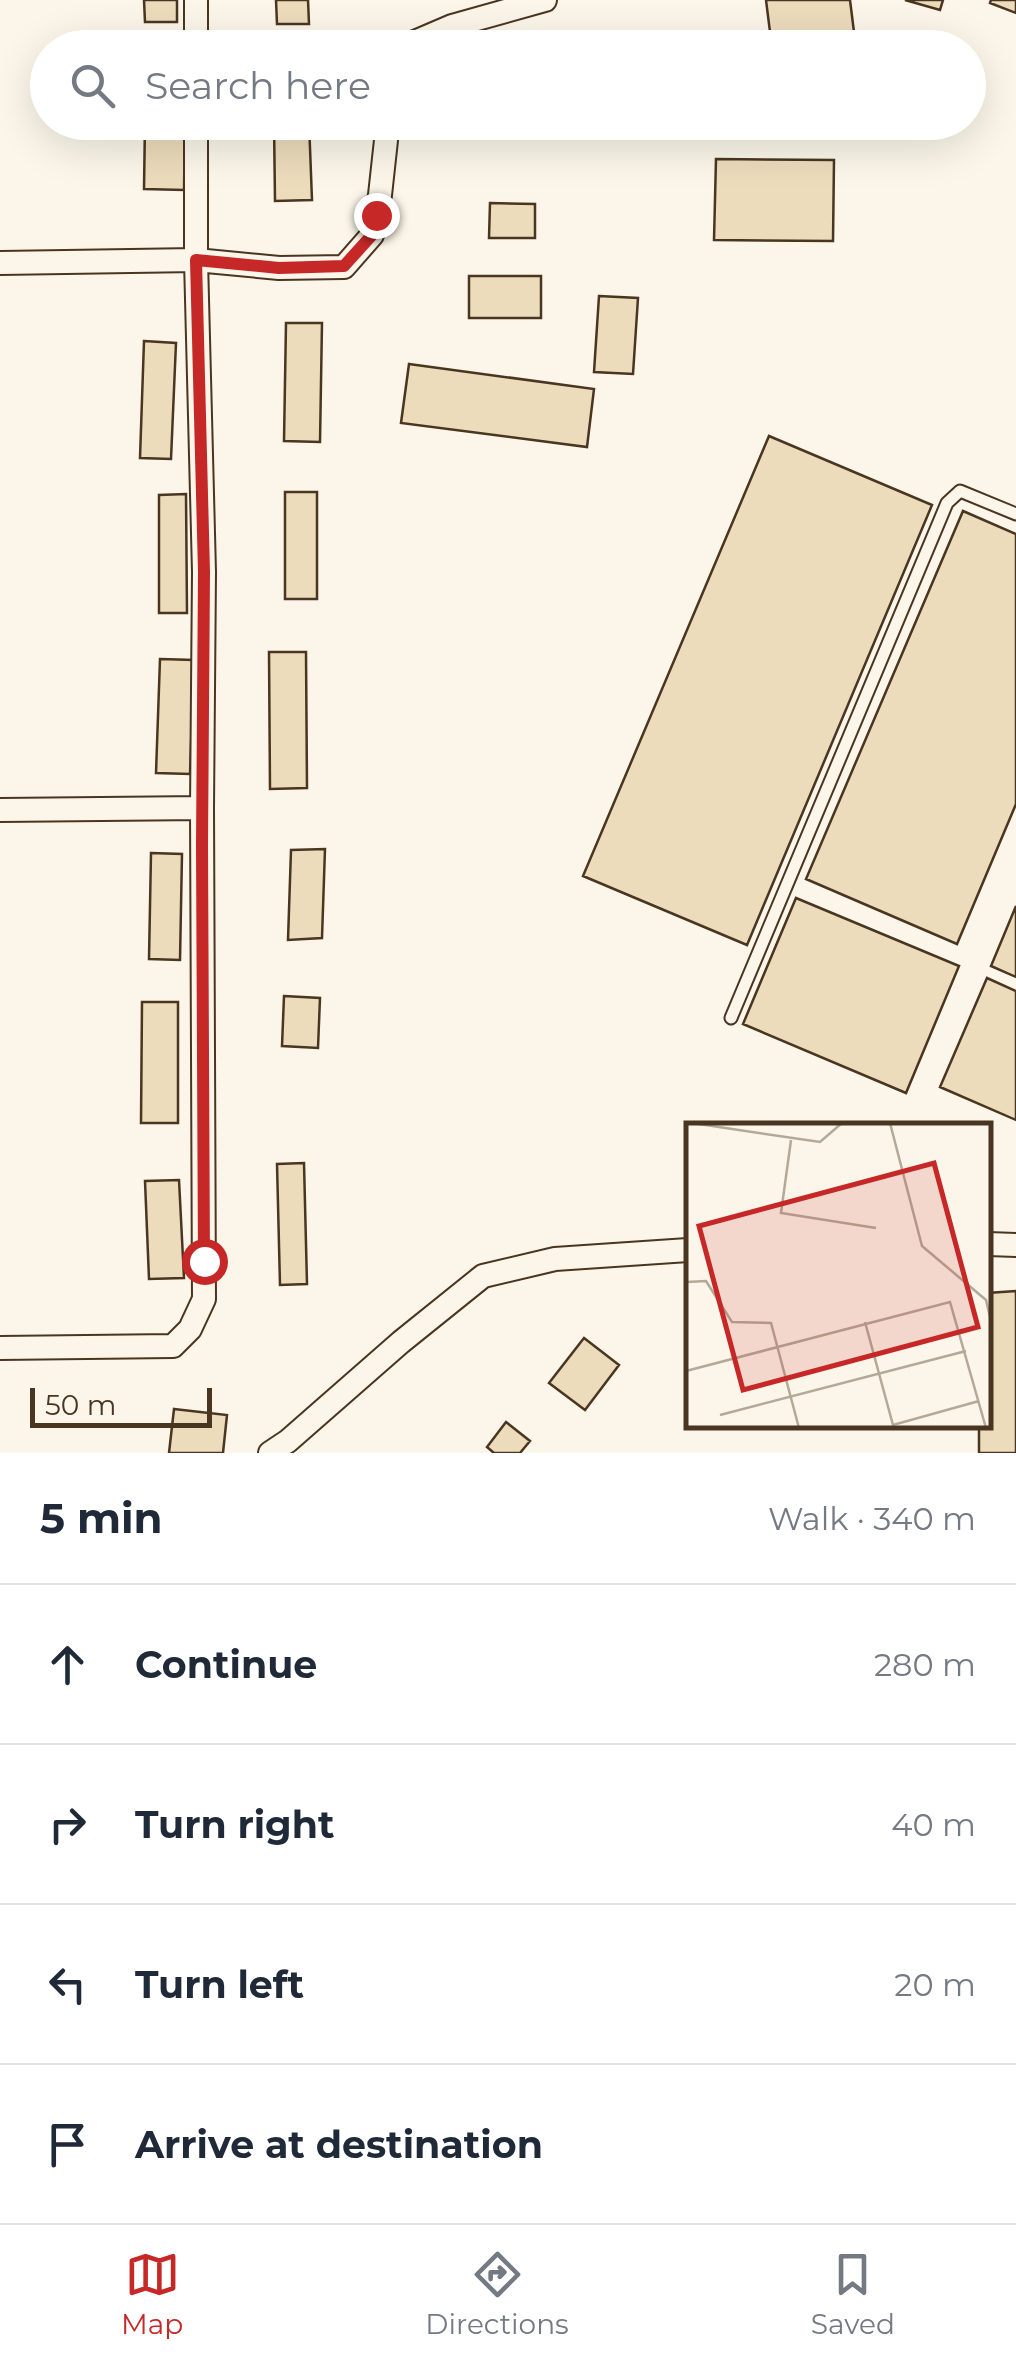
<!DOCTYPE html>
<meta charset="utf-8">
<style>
:root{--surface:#fff;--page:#f2f2f3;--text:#1f2937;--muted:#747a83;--line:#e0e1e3;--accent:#c62828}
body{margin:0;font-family:Montserrat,sans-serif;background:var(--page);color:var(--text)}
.scale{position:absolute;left:30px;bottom:25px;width:182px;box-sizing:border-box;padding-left:10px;border:5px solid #4a3520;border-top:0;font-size:28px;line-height:35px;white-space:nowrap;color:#4a3520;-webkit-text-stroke:8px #fbf6e9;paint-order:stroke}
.stop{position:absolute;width:30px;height:30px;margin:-22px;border:8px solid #c62828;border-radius:50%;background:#fff}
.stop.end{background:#c62828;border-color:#fff;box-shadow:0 2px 10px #0008}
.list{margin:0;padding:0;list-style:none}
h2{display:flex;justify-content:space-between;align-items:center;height:130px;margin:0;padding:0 40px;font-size:42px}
h2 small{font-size:32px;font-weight:400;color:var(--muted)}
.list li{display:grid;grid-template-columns:65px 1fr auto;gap:30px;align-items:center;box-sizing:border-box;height:160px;padding:0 40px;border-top:2px solid var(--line)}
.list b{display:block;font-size:38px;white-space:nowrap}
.list em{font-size:32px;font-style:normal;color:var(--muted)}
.icon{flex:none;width:55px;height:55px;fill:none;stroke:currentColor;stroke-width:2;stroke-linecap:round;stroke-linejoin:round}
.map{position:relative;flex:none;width:1016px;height:1453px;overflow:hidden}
.search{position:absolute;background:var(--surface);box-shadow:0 10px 40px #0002;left:30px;right:30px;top:30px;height:110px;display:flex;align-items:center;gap:25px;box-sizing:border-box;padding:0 35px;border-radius:55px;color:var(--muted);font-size:38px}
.sheet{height:770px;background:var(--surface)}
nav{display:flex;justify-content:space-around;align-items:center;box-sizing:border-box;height:140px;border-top:2px solid var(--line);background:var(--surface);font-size:28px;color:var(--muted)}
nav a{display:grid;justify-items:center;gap:5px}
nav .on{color:var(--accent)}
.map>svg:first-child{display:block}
.building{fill:#ecdcbc;stroke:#4a3520;stroke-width:2.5}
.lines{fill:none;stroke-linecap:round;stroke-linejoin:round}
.lane-casing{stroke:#4a3520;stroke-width:15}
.street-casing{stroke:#4a3520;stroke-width:26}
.lane{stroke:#fbf6e9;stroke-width:11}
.street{stroke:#fbf6e9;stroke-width:22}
.route{stroke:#c62828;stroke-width:12}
.inset-road{fill:none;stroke:#b4a999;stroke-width:2.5}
.view{fill:#c62828;fill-opacity:0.15;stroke:#c62828;stroke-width:5}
.inset-edge{fill:none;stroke:#4a3520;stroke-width:5}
</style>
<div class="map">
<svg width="1016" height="1453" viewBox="0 0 1016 1453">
<rect width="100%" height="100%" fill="#fbf6e9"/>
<path class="building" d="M144,0h33v22h-32z
M276,0h32l1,24h-32z
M766,0h84l6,48h-84z
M905,0h38l-3,10z
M991,0h25v13l-26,-10z
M145,122h40l-1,68 -40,-1z
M274,122h35l3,78 -37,1z
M716,159l118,1 -1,81 -119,-1z
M490,203l45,1v34h-46z
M469,276h72v42h-72z
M599,296l39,2 -5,76 -39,-2z
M286,323h36l-2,119 -36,-1z
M144,341l32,2 -5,116 -31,-1z
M409,364l185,25 -7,58 -186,-24z
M769,436l163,69 -185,440 -164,-69z
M285,492h32v107h-32z
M186,494l1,119h-28v-118z
M963,511l53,23v270l-59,140 -151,-65z
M269,652h37l1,136 -37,1z
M160,659l34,1 -4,114 -34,-1z
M325,849l-3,89 -34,2 3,-90z
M151,853l31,1 -2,106 -31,-1z
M796,898l163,68 -53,127 -163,-69z
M1016,906v71l-25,-11z
M987,978l29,13v129l-76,-33z
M284,996l36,2 -2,50 -36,-2z
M142,1002h36v121h-37z
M304,1163l3,121 -27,1 -3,-121z
M179,1180l5,98 -35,1 -4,-98z
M1016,1291v162h-37v-27h9v-133z
M584,1338l35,27 -34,45 -36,-27z
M174,1409l53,6 -4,38h-54z
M506,1422l24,19 -10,12h-26l-7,-6z"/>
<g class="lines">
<defs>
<path id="lane" d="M731,1018l216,-515 13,-12 56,23"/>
<path id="street" d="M196,48v-48
M408,48l2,-4 42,-18 93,-26
M0,263l196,-3 83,8 65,-1 28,-32 8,-40 8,-73
M0,810l202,-2
M988,1244l28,1
M0,1348l173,-2 17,-17 14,-30 -2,-491 2,-236 -8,-312v-138
M270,1453l18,-12 113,-99 82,-66 72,-17 133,-9"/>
</defs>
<use href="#lane" class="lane-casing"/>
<use href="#street" class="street-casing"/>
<use href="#lane" class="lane"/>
<use href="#street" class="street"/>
</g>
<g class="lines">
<path class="route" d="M204,1261l-2,-415 2,-274 -8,-312 83,8 65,-2 28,-31 4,-20"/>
</g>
<g transform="translate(686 1123)">
<rect width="305" height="305" fill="#fbf6e9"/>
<path class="inset-road" d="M6,0l128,19 22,-19M204,0l32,123 64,54 5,21M105,17l-10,73 95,15M0,159l20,-1 26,41 39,1 28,105M179,199l28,103 86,-24M0,248l264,-69 36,126M34,292l246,-64"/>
<path class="view" d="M248,40l44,164 -235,63 -44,-164z"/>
<rect width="305" height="305" class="inset-edge"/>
</g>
</svg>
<div class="scale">50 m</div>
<div class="stop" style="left:204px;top:1261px"></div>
<div class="stop end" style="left:376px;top:215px"></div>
<div class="search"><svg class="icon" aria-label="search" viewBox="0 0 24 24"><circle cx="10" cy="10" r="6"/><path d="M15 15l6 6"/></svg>Search here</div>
</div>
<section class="sheet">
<h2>5 min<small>Walk · 340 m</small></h2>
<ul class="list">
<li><svg class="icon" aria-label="ahead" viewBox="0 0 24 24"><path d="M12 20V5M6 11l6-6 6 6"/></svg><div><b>Continue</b></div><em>280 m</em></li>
<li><svg class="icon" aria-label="right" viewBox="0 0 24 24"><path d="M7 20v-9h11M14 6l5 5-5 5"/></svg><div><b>Turn right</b></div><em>40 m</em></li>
<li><svg class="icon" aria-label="left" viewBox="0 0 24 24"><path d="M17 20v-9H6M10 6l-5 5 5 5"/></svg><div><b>Turn left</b></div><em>20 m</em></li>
<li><svg class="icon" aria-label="arrive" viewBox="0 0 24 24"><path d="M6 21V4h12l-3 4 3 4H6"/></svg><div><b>Arrive at destination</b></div></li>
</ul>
</section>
<nav>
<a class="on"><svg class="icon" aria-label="map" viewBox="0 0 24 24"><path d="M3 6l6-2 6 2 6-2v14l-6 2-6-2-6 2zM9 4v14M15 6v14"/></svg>Map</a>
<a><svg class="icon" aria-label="directions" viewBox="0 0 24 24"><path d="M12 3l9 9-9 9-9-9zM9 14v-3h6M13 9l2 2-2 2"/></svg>Directions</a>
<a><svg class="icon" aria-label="saved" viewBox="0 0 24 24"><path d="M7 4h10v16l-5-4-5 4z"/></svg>Saved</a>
</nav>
